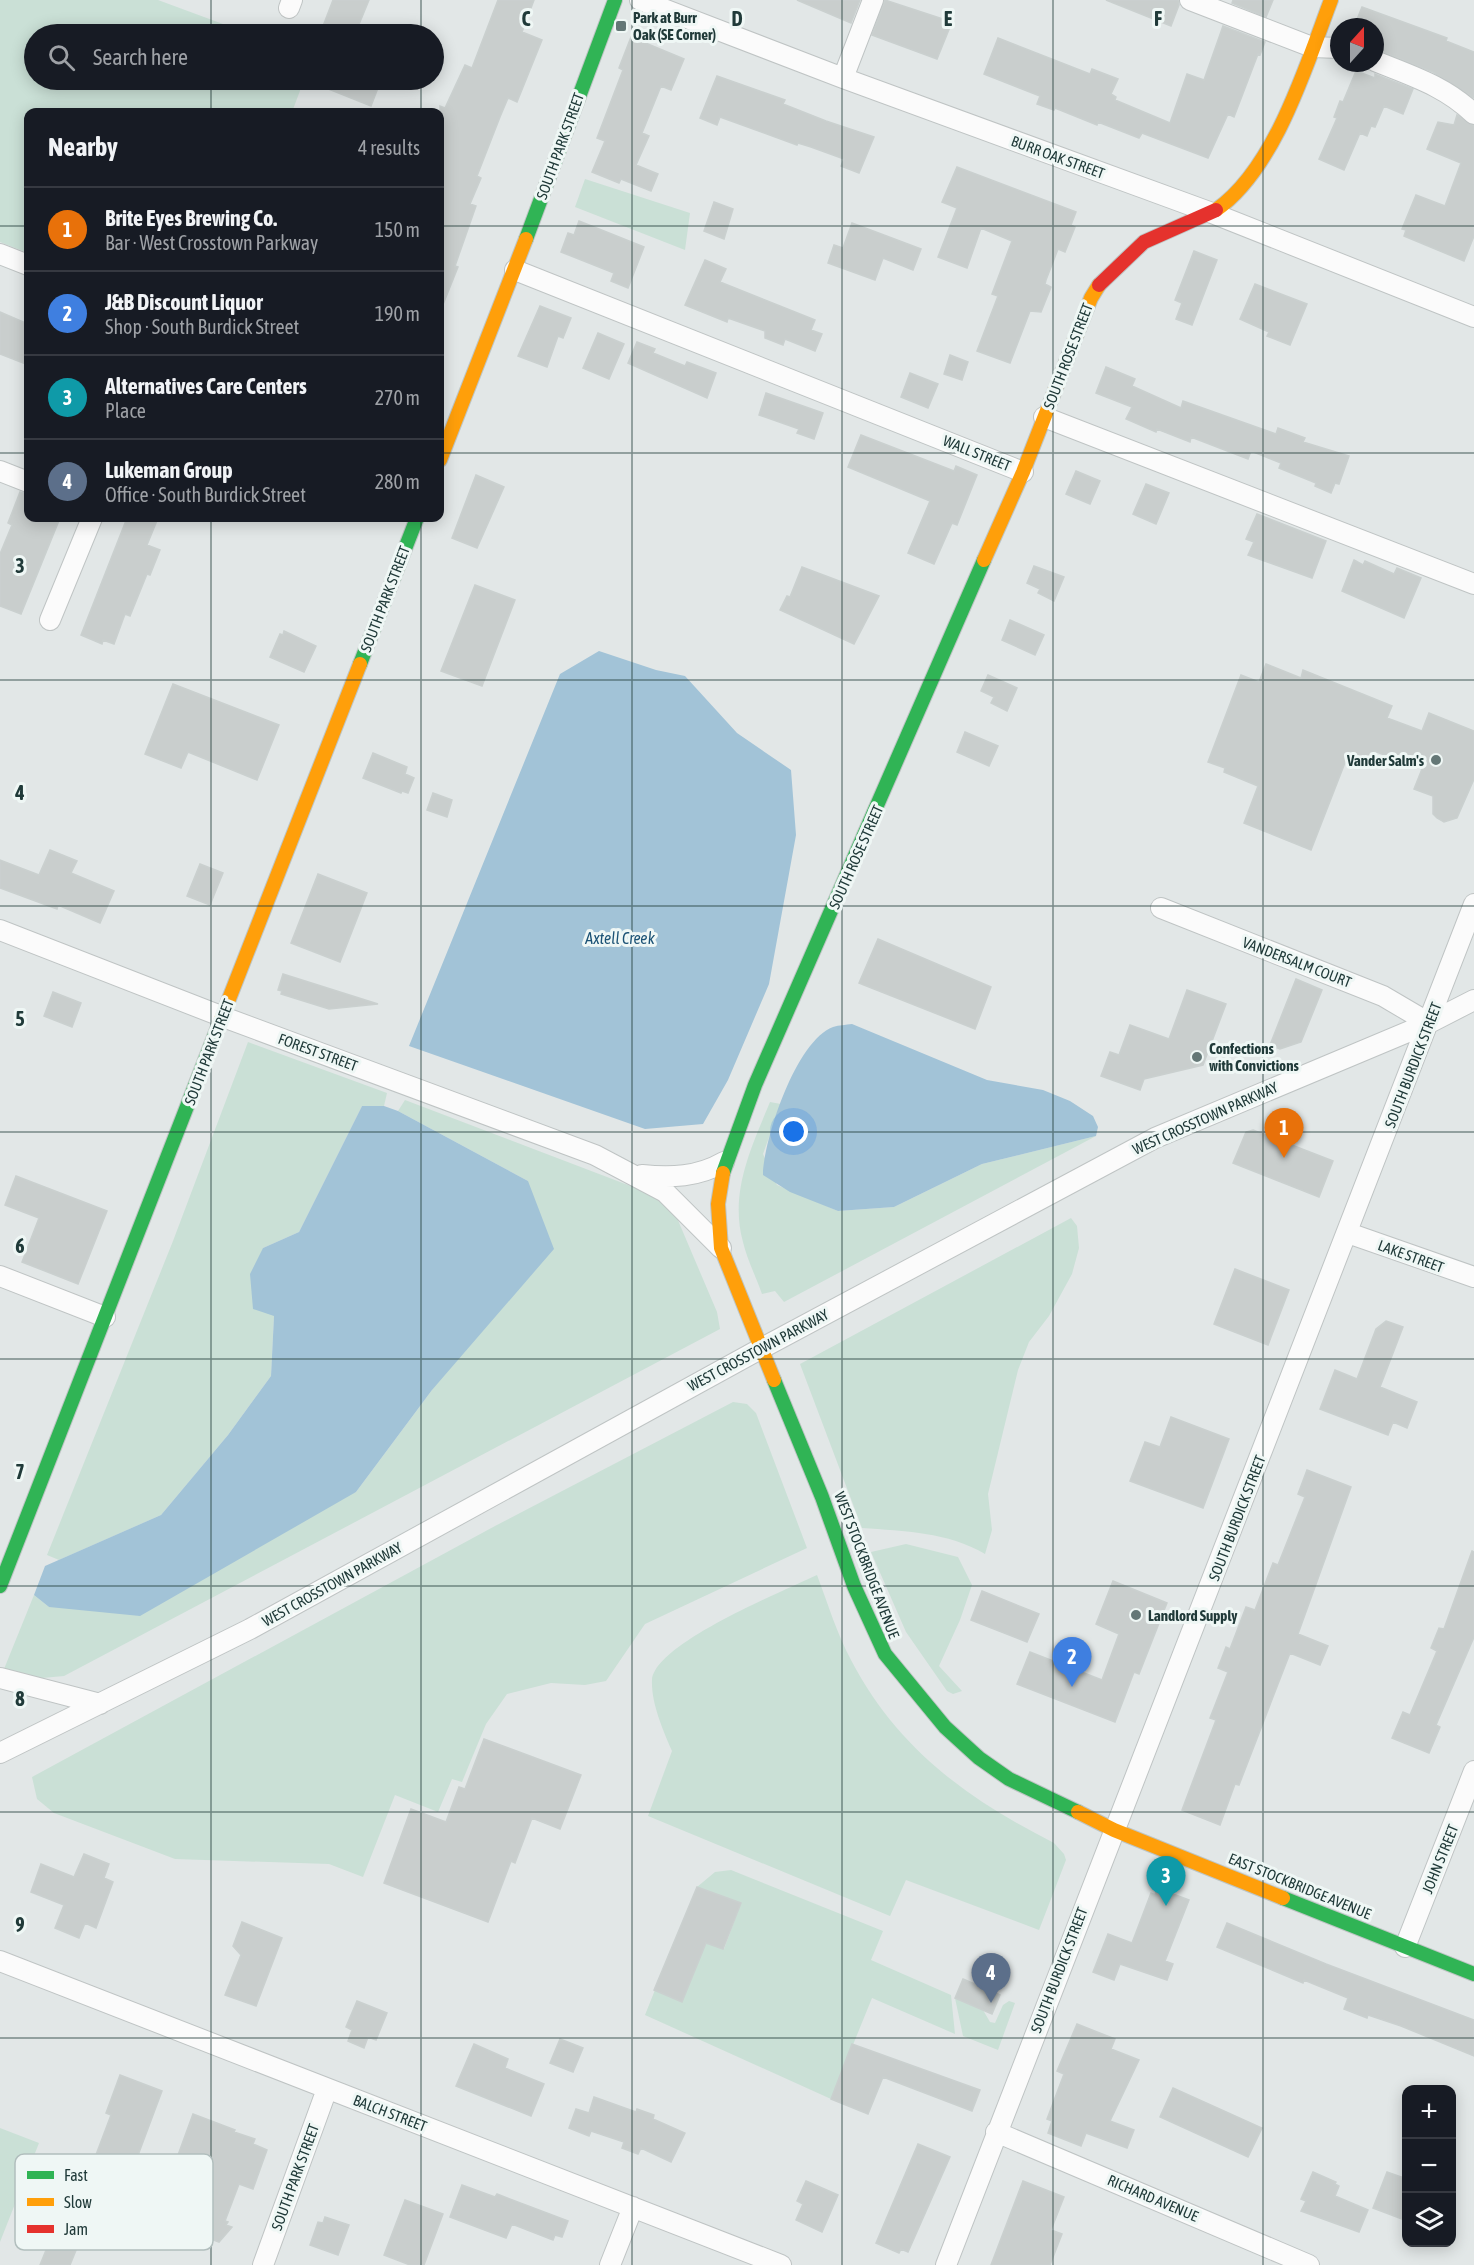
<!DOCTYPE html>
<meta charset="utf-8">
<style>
:root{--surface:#171b24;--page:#242831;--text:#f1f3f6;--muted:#9ea1a6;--line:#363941;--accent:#0b8043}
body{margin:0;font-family:"Asap Condensed",sans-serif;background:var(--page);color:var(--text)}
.controls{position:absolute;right:18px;bottom:18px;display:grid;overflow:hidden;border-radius:12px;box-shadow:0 3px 15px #0003}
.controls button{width:54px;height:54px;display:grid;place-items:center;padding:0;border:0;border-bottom:2px solid var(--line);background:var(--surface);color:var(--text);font:30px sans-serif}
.compass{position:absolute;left:1330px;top:18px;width:54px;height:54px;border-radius:50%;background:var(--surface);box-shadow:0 3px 15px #0003;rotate:21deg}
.you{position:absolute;left:794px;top:1132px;width:21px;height:21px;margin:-15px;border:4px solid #fff;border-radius:50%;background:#1a73e8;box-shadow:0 0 0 9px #1a73e833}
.badge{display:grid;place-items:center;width:39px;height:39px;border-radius:50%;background:var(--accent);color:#fff;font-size:20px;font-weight:700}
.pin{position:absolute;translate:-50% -50px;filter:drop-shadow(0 2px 3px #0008)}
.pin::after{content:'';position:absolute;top:32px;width:21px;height:18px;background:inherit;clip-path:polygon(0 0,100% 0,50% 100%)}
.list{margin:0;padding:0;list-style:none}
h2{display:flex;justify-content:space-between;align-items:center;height:78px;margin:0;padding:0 24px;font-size:26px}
h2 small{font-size:20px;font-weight:400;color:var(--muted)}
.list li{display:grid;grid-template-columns:39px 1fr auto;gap:18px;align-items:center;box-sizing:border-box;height:84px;padding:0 24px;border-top:2px solid var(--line)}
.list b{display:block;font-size:22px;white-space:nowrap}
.list p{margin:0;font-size:20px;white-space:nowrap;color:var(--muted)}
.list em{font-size:20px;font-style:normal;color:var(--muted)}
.icon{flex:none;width:33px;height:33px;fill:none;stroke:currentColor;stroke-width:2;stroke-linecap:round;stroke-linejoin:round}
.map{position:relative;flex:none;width:1474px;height:2265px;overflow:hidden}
.search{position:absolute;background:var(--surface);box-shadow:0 3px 15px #0003;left:24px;top:24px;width:420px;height:66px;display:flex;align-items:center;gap:15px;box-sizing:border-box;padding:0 21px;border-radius:33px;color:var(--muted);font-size:22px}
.panel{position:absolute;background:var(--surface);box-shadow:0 3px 15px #0003;left:24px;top:108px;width:420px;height:414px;border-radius:12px}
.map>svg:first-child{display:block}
.green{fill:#cae0d6}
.water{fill:#a2c3d7}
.building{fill:#c9cecd;stroke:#cad0cf;stroke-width:1.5}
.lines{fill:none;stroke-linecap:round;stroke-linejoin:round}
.street-casing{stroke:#bfc4c4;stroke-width:22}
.fast-casing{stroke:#bec5c4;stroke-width:16}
.slow-casing{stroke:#bec5c4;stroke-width:16}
.jam-casing{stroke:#bec5c4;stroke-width:16}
.street{stroke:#fbfbfb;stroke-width:20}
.fast{stroke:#30b455;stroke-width:14}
.slow{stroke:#ff9f0a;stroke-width:14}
.jam{stroke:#e5322d;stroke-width:14}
.grid{fill:none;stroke:#203a39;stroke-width:1.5;stroke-opacity:0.55}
.poi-dot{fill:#647776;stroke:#eff7f5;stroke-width:2}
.labels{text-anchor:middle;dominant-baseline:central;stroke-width:6;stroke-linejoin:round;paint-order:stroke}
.poi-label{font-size:15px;font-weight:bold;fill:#203a39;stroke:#eff7f5;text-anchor:start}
.street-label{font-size:15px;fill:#203a39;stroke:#eff7f5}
.water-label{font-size:16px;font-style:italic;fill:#1b5275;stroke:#eff7f5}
.key{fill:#eff7f5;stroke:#b1bebd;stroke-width:1.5}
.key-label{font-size:16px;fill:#203a39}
.grid-label{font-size:20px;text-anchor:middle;font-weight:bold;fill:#203a39;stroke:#eff7f5;stroke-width:6;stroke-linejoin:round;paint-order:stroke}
</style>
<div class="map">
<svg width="1474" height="2265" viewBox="0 0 1474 2265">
<rect width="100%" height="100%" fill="#e2e7e7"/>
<path class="green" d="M0,0h158l92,34h-216v46h270l-12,32h-264v141l-28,-11z
M585,179l105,34 -5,37 -110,-43z
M248,1042l139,51 -3,13h-22l-63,126 -36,16 11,68 -3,60 -43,59 -67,80 -102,45 -12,-5 126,-314z
M405,1100l257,98 20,16 -5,4 40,94 3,17 -656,347 -22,2 -38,-9 30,-74 15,12 307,-115 76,-102 96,-209 -130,-70z
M770,1102l11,2 -18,50 14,31 61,26 56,-4 88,-43 114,-28 -312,166 -9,-11 -13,3c-6,-17 -15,-35 -19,-52 -14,-50 9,-96 27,-140z
M1071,1218l6,8 2,22 -7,26 -23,42 -20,26 -11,28 -30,124 4,36 -7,24c-37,-22 -81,-23 -123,-26l-62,-164z
M733,1402l14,2 9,9 51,135 -162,76 -39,57 -21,4 -34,-2 -44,11 -21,30 -24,58 -10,-3 -14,33 -43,-17 -32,82 -34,-13 -154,-5 -121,-46 -17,-14 -5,-22 463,-251z
M906,1544l52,13 14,28 -12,35 -21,46 23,25 -9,3 -6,-3 -41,-59 -35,-80z
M817,1575c11,29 20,59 34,85 46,88 116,139 203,183l10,11 2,6 -27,70 -133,-50 -16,36 -242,-100 24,-65c-9,-21 -21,-48 -20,-71 3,-37 132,-89 165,-105z
M731,1870l152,61 -12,29 80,35 4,39 -83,-36 -41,101 -186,-84 10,-25 27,12 24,-59 18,6 17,-46 -44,-16 18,-15z
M955,1998l28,12 7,12 5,1 8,-18 6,-4 6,2 -17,47 -35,-14z
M0,2128l39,15 -39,99z"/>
<path class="water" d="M599,651l57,19 29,6 52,57 54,37 5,65 -27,149 -41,96 -25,44 -58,5 -236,-83 151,-372z
M852,1024l135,56 56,10 27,11 23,15 5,11 -2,9 -114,28 -88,43 -56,4 -48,-19 -27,-17c1,-37 33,-134 70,-148 6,-2 13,-2 19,-3z
M362,1106h22l14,5 130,70 26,68 -122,141 -76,102 -216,124 -91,-9 -15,-12 11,-29 116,-51 67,-80 43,-59 3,-60 -21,-7 -3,-35 13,-26 36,-16z"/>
<path class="building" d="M333,0h36l-14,34h-35z
M498,0h36l-12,32 20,8 -25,62 -9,-4 -8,19 -23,59 4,2 -11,26 6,2 -21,60 3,1 -18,45v-206l5,2 20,-43 7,3z
M797,0h63l-9,23z
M885,0l67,22 -15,37 -65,-24z
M1106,0h72l1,5 -8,21z
M1233,0h40l-7,17 -34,-14z
M1362,7l85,31 -1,3 28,11v46l-41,-26 -58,-23v-22h-21z
M1223,26l42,16 -5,13 -2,-1 -24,63 -6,-3 -20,44 -66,-25 -3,5 -41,-16 -1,3 -42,-17 -1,2 -17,-6 3,-8 -56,-22 14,-36 92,36 2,-5 26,10 -7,15 5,3 -1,3 55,23 17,-49 17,6z
M631,37l53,22 -13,31 -10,-4 -19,47 7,3 -13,29 22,9 -7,17 -30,-12 -2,4 -27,-11 13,-31 -8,-3 26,-68 -4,-2z
M1356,71l19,7v-4l38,15 -10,25 -19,-8 -9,21 -4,-1 -4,10 -7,-3 -16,37 -25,-11 18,-41 -3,-1 6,-16 3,1z
M717,76l68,24 -2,4 43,17 48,16 -15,36 -18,-7 3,-7 -33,-12 -13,-4 -1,2 -77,-28 -3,8 -17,-7z
M306,80h75l-10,26z
M1457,115l17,11v110l-10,25 -60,-25 2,-6 -4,-1 14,-34 29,11 16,-43 -34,-14 11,-27 16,3z
M957,167l119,45 -5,13 4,2 -10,25 -7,-3 -12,31 -1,4 6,3 -10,25 -11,-1 -20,52 -33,-12 21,-55 -6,-2 20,-53 -31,-13 -14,40 -29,-11 19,-49 -15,-6z
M714,202l19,7 -9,30 -20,-8z
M579,221l65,26 -16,41 -17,-7 3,-8 -53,-21 7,-19 6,2z
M852,223l69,26 -8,21 -30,-12 -8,22 -47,-17 6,-18 9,3z
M1194,251l23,9 -25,65 -16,-6 6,-16 -7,-3z
M705,260l21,9 -6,13 95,38 -4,10 11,4 -7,17 -30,-12 -2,6 -18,-7v-7l-37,-13 -1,4 -42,-17z
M1255,284l52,20 -17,41 -23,-9 2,-4 -29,-13z
M540,306l31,12 -8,20 -5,-2 -11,31 -29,-11z
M0,312l28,12v41l-28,-11z
M598,333l26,11 -15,35 -26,-11z
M637,342l18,7 -2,4 32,13 2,-4 29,11 -9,25 -79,-35z
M950,355l18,7 -6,18 -18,-6z
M1106,367l29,12 -3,7 49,22 2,-7 93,33 2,-6 27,10 -2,4 46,14 -10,28 -4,-1 -4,10 -16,-7 1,-3 -37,-15 2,-5 -30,-12 -3,8 -57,-22 -1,5 -33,-13 -1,3 -30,-13 6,-12 -36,-14z
M910,373l28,11 -10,24 -27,-11z
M766,393l57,20 -9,26 -17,-6 2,-4 -40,-14z
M861,435l93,36 2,-5 21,9 -20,50 -5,-2 -18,41 -26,-11 22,-52 -82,-34z
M1076,471l24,10 -10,23 -24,-10z
M476,475l28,12 -27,61 -25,-10z
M1146,484l23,9 -13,31 -23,-10z
M20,492l8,2v24h32l-39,96 -21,-8v-52l12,-29 -4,-2z
M1257,514l69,27 -14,37 -64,-23 6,-13 -8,-3z
M127,518h31l-11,27 13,5 -10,25 -3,-1 -17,42 -5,-2 -11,30 -11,-4 -1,4 -21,-9z
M1354,560l9,5 2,-4 29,13 3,-6 24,10 -17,40 -62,-27z
M1034,566l30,11 -10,24 -16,-8 2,-4 -13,-6z
M802,567l77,29 -25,48 -74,-34 7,-14 3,1z
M475,585l40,15 -33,86 -41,-15z
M1010,620l34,15 -9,20 -33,-15z
M284,631l32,15 -12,26 -34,-15 10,-23 3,1z
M1266,664l35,14 2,-8 89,36 -5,12 35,13 7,-18 45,18v48l-17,39 -13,4 -7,-4 -4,-4v-18l-19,-7 8,-20 -48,-18 -6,13 -20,-9 -37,95 -67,-27 14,-37 -34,-14 1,-4 -17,-6 33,-87 18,7z
M988,675l29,13 -10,23 -16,-8 3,-6 -13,-6z
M173,684l106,41 -22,55 -69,-28 -7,16 -36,-14z
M965,732l33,14 -9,20 -32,-14z
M373,753l34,14 -2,7 9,4 -6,15 -6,-2 -1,2 -38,-15z
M433,793l19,7 -5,17 -20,-7z
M50,850l27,11 -6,12 43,18 -14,32 -42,-18 -1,4 -57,-21v-28l39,15z
M200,864l23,9 -13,32 -23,-9z
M318,874l49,19 -27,69 -49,-19z
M878,939l113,48 -16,42 -116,-46z
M283,974l95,30 -49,5 -48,-15 1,-3 -4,-1z
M1296,979l26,11 -21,52 -21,7 -10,-4z
M1187,990l39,14 -23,61 -59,14 -4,11 -39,-14 9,-24 9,3 11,-30 39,14z
M53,992l28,11 -9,24 -28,-11z
M1253,1130l80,31 -14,36 -86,-34 13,-31z
M16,1176l91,35 -29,73 -56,-22 17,-44 -34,-13z
M1235,1269l54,21 -21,55 -54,-21z
M1386,1321l17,6 -23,60 37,15 -10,26 -14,-6 -5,13 -68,-26 15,-39 22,9 19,-50z
M1171,1417l58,22 -26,69 -73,-27 15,-39 15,5z
M1307,1470l44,17 -53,147 30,12 -8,19 -30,-12 -51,132 -4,-1 -15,41 -38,-15 34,-90 -6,-2 18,-46 -10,-4 8,-21 4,2 16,-42 9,3 18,-47 5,2 27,-68 -7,-3z
M1472,1551l2,1v85l-38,88 4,2 -11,26 -37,-15 11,-26 7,3 27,-64 -6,-3 8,-20 5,1z
M1113,1581l54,22 -28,71 -5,-2 -19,50 -98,-38 13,-32 72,28 17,-46 -23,-10z
M982,1591l57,23 -12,28 -56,-22z
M484,1739l97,36 -21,54 -28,-11 -17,45 -4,-2 -23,61 -104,-39 27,-74 35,13 13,-35 6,2z
M84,1854l25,10 -5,14 9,4 -17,46 -11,-5 -6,15 -24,-10 9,-23 -33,-13 10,-28 33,13z
M697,1887l44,16 -18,46 -17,-6 -24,59 -28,-12z
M1157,1888l32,12 -24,61 8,3 -6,16 -47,-16 -6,16 -21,-8 15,-38 24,9 19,-50 4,2z
M242,1922l40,16 -26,68 -31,-11 16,-40 -8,-9z
M1227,1923l99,41 148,56v36l-73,-30 -33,-11 -1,3 -23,-9 4,-11 -44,-18 -1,3 -86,-36z
M963,1979l37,16 -8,19 -37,-16z
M357,2001l30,12 -11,27 -8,-3 -4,11 -16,-7 4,-11 -6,-3z
M1077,2024l38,15 -4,10 28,11 -29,61 24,9 -7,18 -41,-15 -5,13 -33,-13 4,-12 -5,-2 17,-45 -7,-3z
M560,2039l23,9 -10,24 -23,-9z
M474,2044l34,15 -3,9 39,16 -13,32 -75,-30z
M852,2044l128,46 -8,21 -89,-34 -15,37 -37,-15z
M120,2075l42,16 -31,83 -37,-14 17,-45 -5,-2z
M1173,2088l89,40 -14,29 -88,-40z
M594,2097l42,15 1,-3 17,6 -1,4 32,14 -14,29 -30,-14 -3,6 -16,-6 2,-6 -33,-11 -2,5 -20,-8 7,-19 13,4z
M193,2114l42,16 -1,2 21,7 -2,5 14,6 -14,39 -14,-5 -14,37 3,1 -2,3 6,2 -13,15 -29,-11 22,-63 -34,-13z
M918,2144l32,13 -42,95 -7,-3 -2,4 -23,-10z
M1313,2172l23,10 -1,2 4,2 -4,10 33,14 -9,22 -58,-21 5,-10 -5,-2z
M1387,2172l20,7v29l-5,11 -29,-11z
M806,2181l32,14 -16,37 -26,-12 7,-16 -6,-3z
M1023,2181l41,16 -13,33 11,4 -12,31h-59z
M462,2185l33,12 2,-3 71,27 -6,16 -7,-2 -2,5 -41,-16 -6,14 -56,-21z
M405,2200l38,14 -19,51h-14l-26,-10z
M325,2217l24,8 -11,30 -28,-10 8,-23 5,1z
M55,2228l26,10 -11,27h-30z"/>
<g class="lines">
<defs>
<path id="street" d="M640,0l203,78 369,135 262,104
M1190,0l122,47 27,1
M289,8l3,-8
M1375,61c37,15 70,25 99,53
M843,78l30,-78
M0,254l28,11
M515,270l508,202
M1044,417l430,167
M0,471l28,11
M50,620l42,-102
M1161,908l222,88 46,27
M0,930l226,88 369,137 70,37 56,56
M642,1175c29,3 56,2 82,-13
M1348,1233l126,44
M0,1276l105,41
M0,1678l100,26
M0,1753l250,-124 512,-281 393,-210 274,-115 45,-23
M1405,1947l69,-176
M0,1961l781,304
M996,2132l313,133
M263,2265l64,-176
M610,2265l23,-58
M946,2265l528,-1361"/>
<path id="fast" d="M526,239l89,-239
M360,664l57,-146
M723,1173l32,-88 229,-525
M774,1380l48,117 32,89 31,68 60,73 34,31 30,21 69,33
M0,1586l218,-559
M1283,1898l191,76"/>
<path id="slow" d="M1216,210c59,-41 90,-144 115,-210
M440,460l86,-221
M984,560l39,-88 68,-174 8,-13
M218,1027l142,-363
M723,1173l-5,31 3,44 53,132
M1078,1812l36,18 169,68"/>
<path id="jam" d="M1099,285l45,-43 72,-32"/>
</defs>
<use href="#street" class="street-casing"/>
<use href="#fast" class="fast-casing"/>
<use href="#slow" class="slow-casing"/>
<use href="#jam" class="jam-casing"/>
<use href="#street" class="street"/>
<use href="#fast" class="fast"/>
<use href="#slow" class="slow"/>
<use href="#jam" class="jam"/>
</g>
<path class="grid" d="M211,0v34M421,0v34M632,0v2265M842,0v2265M1053,0v2265M1263,0v2265M211,80v32M421,80v32M0,226h28M440,226h1034M0,453h28M440,453h1034M211,518v1747M421,518v1747M0,680h1474M0,906h1474M0,1132h1474M0,1359h1474M0,1586h1474M0,1812h1474M0,2038h1474"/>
<g class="poi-dot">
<rect x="615" y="20" width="12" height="12" rx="3"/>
<circle cx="1436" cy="760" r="6"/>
<circle cx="1197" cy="1057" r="6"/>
<circle cx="1136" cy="1615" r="6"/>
</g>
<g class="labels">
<g class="poi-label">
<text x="633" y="17">Park at Burr<tspan x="633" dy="17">Oak (SE Corner)</tspan></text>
<text x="1424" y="760" text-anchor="end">Vander Salm's</text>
<text x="1209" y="1048">Confections<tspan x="1209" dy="17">with Convictions</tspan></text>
<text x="1148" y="1615">Landlord Supply</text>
</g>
<g class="street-label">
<text transform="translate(560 146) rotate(-70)">SOUTH PARK STREET</text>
<text transform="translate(1058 157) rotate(20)">BURR OAK STREET</text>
<text transform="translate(1068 356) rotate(-69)">SOUTH ROSE STREET</text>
<text transform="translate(977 453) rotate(22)">WALL STREET</text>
<text transform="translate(385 599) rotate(-69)">SOUTH PARK STREET</text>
<text transform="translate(856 857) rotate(-66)">SOUTH ROSE STREET</text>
<text transform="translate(1297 962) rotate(21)">VANDERSALM COURT</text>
<text transform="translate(209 1052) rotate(-69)">SOUTH PARK STREET</text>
<text transform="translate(318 1052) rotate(20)">FOREST STREET</text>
<text transform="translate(1413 1065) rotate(-69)">SOUTH BURDICK STREET</text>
<text transform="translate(1205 1118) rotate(-24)">WEST CROSSTOWN PARKWAY</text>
<text transform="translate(1411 1256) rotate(20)">LAKE STREET</text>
<text transform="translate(758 1350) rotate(-28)">WEST CROSSTOWN PARKWAY</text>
<text transform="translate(1237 1518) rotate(-69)">SOUTH BURDICK STREET</text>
<text transform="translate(867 1565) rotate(69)">WEST STOCKBRIDGE AVENUE</text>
<text transform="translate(332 1584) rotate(-29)">WEST CROSSTOWN PARKWAY</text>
<text transform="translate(1440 1859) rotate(-68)">JOHN STREET</text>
<text transform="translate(1300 1886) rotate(22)">EAST STOCKBRIDGE AVENUE</text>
<text transform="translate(1059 1970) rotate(-69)">SOUTH BURDICK STREET</text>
<text transform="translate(390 2113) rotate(21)">BALCH STREET</text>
<text transform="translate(295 2177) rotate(-70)">SOUTH PARK STREET</text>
<text transform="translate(1153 2198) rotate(23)">RICHARD AVENUE</text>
</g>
<g class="water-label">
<text x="620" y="938">Axtell Creek</text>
</g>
</g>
<rect x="15" y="2154" width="198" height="96" rx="9" class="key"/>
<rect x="27" y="2171" width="27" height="8" fill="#30b455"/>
<rect x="27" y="2198" width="27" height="8" fill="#ff9f0a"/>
<rect x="27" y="2225" width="27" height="8" fill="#e5322d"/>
<g class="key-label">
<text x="64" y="2181">Fast</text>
<text x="64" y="2208">Slow</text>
<text x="64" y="2235">Jam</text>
</g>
<g class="grid-label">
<text x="526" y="26">C</text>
<text x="737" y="26">D</text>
<text x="948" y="26">E</text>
<text x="1158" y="26">F</text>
<text x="20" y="573">3</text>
<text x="20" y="800">4</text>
<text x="20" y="1026">5</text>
<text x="20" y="1253">6</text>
<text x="20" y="1479">7</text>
<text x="20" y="1706">8</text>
<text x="20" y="1932">9</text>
</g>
</svg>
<div class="controls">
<button>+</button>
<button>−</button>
<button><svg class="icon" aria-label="layers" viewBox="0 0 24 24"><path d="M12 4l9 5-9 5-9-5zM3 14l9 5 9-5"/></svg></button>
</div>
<svg class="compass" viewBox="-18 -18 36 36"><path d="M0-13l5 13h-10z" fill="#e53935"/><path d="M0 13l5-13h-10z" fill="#9ea1a6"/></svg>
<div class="you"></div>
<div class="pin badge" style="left:1284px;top:1158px;background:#e8710a">1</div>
<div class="pin badge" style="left:1072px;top:1687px;background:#3f7fe0">2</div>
<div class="pin badge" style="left:1166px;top:1906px;background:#0f9aa8">3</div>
<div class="pin badge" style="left:991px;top:2003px;background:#5c6f8a">4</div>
<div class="search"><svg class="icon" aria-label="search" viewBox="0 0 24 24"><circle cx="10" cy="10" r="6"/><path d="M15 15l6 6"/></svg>Search here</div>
<section class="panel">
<h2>Nearby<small>4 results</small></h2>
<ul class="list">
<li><span class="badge" style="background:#e8710a">1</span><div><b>Brite Eyes Brewing Co.</b><p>Bar · West Crosstown Parkway</p></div><em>150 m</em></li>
<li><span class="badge" style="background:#3f7fe0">2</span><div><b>J&amp;B Discount Liquor</b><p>Shop · South Burdick Street</p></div><em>190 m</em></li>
<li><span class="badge" style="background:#0f9aa8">3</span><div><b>Alternatives Care Centers</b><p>Place</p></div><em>270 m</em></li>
<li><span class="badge" style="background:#5c6f8a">4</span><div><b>Lukeman Group</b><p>Office · South Burdick Street</p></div><em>280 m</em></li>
</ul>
</section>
</div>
